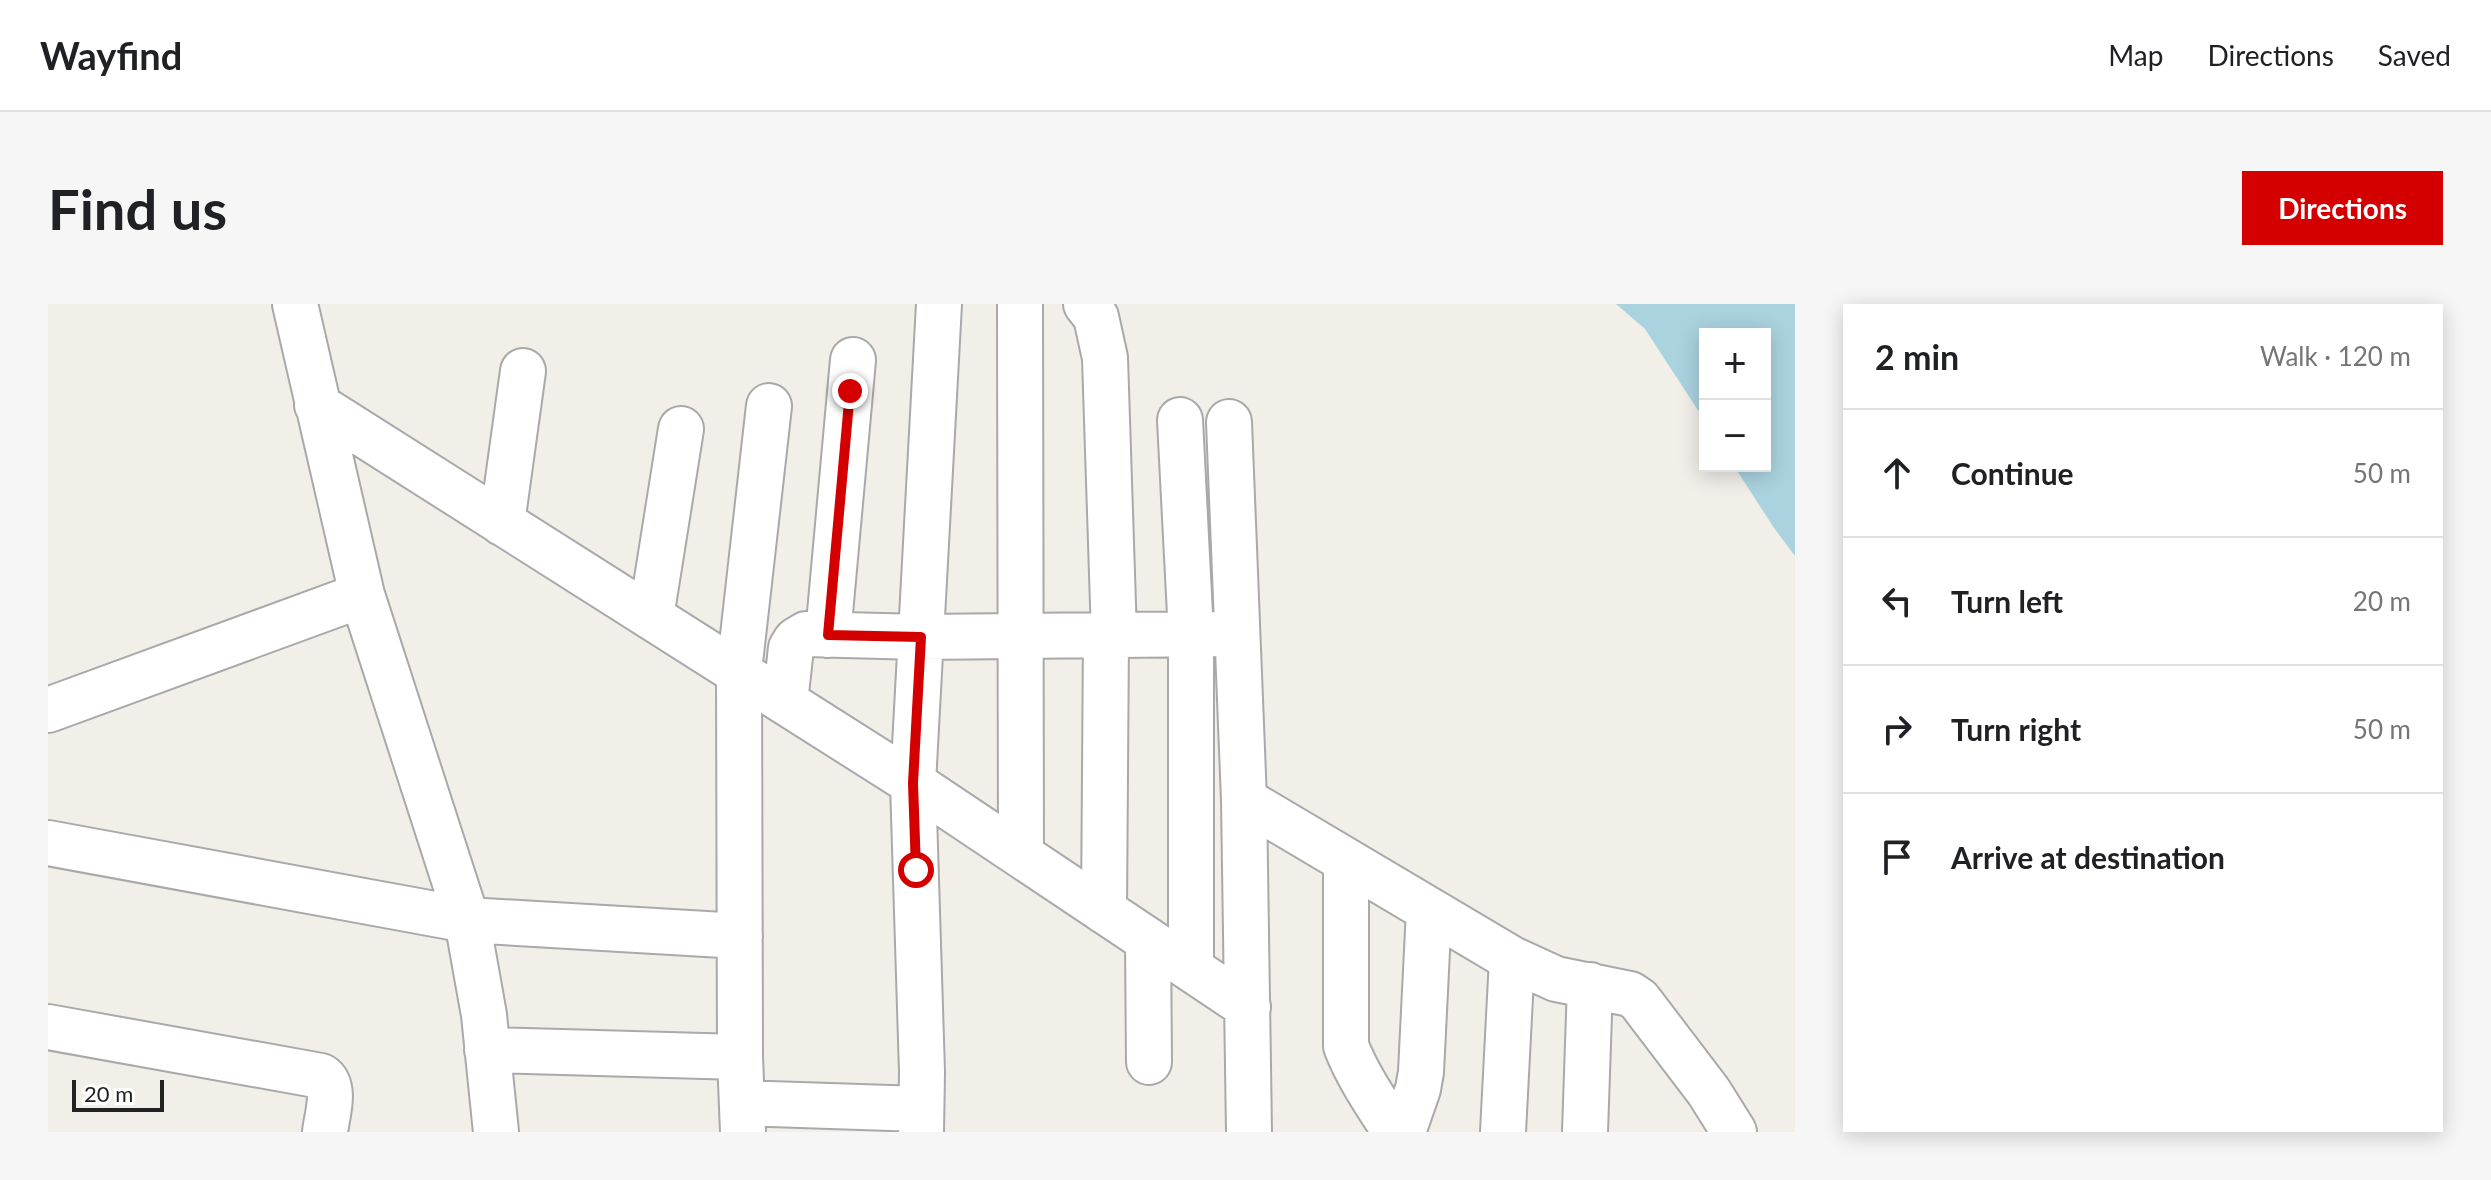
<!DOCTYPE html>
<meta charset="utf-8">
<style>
:root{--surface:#fff;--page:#f6f6f6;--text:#202124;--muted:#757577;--line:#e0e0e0;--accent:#d40000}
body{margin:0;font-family:Lato,sans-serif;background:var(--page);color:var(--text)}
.controls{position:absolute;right:24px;top:24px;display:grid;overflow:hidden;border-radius:0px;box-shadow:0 4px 20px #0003}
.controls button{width:72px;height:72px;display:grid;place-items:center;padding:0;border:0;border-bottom:2px solid var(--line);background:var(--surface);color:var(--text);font:40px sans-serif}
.scale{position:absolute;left:24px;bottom:20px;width:92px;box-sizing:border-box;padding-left:8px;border:4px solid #222;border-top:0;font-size:22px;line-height:28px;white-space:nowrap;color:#222;-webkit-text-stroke:6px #fff;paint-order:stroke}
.stop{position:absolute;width:24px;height:24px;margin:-18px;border:6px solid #d40000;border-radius:50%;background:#fff}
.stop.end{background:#d40000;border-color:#fff;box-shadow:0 2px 8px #0008}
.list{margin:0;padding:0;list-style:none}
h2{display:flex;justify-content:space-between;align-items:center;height:104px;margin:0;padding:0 32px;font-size:34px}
h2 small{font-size:26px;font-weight:400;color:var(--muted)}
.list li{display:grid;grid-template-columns:52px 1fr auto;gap:24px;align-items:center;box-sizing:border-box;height:128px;padding:0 32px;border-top:2px solid var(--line)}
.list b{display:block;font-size:30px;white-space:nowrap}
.list em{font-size:26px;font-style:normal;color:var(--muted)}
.icon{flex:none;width:44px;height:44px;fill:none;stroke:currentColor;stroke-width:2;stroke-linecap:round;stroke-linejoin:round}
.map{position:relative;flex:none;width:1747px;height:828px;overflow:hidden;border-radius:0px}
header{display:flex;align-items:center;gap:48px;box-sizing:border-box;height:112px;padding:0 40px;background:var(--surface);border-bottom:2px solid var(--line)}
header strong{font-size:38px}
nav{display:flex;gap:44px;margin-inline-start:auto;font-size:28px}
.intro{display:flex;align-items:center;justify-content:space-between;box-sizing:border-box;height:192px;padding:0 48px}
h1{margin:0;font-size:56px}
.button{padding:20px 36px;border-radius:0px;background:var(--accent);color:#fff;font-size:28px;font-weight:700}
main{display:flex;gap:48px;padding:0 48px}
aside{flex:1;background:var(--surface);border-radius:0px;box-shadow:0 4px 20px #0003}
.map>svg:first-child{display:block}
.water{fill:#aad3df}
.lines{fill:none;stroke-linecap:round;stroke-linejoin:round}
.minor-casing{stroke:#a9a9a9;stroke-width:48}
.minor{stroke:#fff;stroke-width:44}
.route{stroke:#d40000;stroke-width:10}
</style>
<header>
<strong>Wayfind</strong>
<nav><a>Map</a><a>Directions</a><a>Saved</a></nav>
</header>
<div class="intro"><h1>Find us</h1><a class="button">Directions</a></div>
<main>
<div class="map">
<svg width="1747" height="828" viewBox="0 0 1747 828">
<rect width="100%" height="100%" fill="#f2efe9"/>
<path class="water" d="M1568,0h179v252l-21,-28 -40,-62h31v-132h-60v87l-60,-92z"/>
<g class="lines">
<defs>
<path id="minor" d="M247,0l67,291 105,325 17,95 12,117
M972,0l1,551
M1038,0l10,13 9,41 9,277
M269,101l596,378 335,224
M1132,116l11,214v335
M1181,118l15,378 5,332
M454,219l21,-152
M603,313l30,-188
M780,331l25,-275
M737,398l6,-54 5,-8 10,-6 115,3 298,-3
M0,406l314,-115
M1196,496l268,159 44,20 74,15 9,6 70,92 25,40
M0,539l419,77 273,16
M1298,557v185c12,31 31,58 49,86
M1056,607l2,-276
M1100,637l1,121
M0,723l273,49c16,10 6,39 4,56
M439,746l253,7
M694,799l179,6
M695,828l-3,-75 -1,-386 30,-265
M873,828l1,-60 -9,-289 26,-479
M1355,828l15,-43 3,-17 8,-162
M1455,828l9,-173
M1537,828l5,-147"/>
</defs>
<use href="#minor" class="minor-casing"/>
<use href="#minor" class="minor"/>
</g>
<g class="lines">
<path class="route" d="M802,87l-22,244 93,2 -8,146 3,87"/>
</g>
</svg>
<div class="controls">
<button>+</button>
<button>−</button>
</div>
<div class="scale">20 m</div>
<div class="stop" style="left:868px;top:566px"></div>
<div class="stop end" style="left:802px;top:87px"></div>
</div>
<aside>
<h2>2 min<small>Walk · 120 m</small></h2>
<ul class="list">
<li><svg class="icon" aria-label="ahead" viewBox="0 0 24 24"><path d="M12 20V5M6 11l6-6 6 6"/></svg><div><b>Continue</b></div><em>50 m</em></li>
<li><svg class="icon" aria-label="left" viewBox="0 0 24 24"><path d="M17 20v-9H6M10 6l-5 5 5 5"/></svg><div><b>Turn left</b></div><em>20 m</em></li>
<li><svg class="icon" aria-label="right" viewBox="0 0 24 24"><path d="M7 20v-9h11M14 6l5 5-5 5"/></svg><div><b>Turn right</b></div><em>50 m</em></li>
<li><svg class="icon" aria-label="arrive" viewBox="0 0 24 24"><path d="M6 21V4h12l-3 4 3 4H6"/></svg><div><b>Arrive at destination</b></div></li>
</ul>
</aside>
</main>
